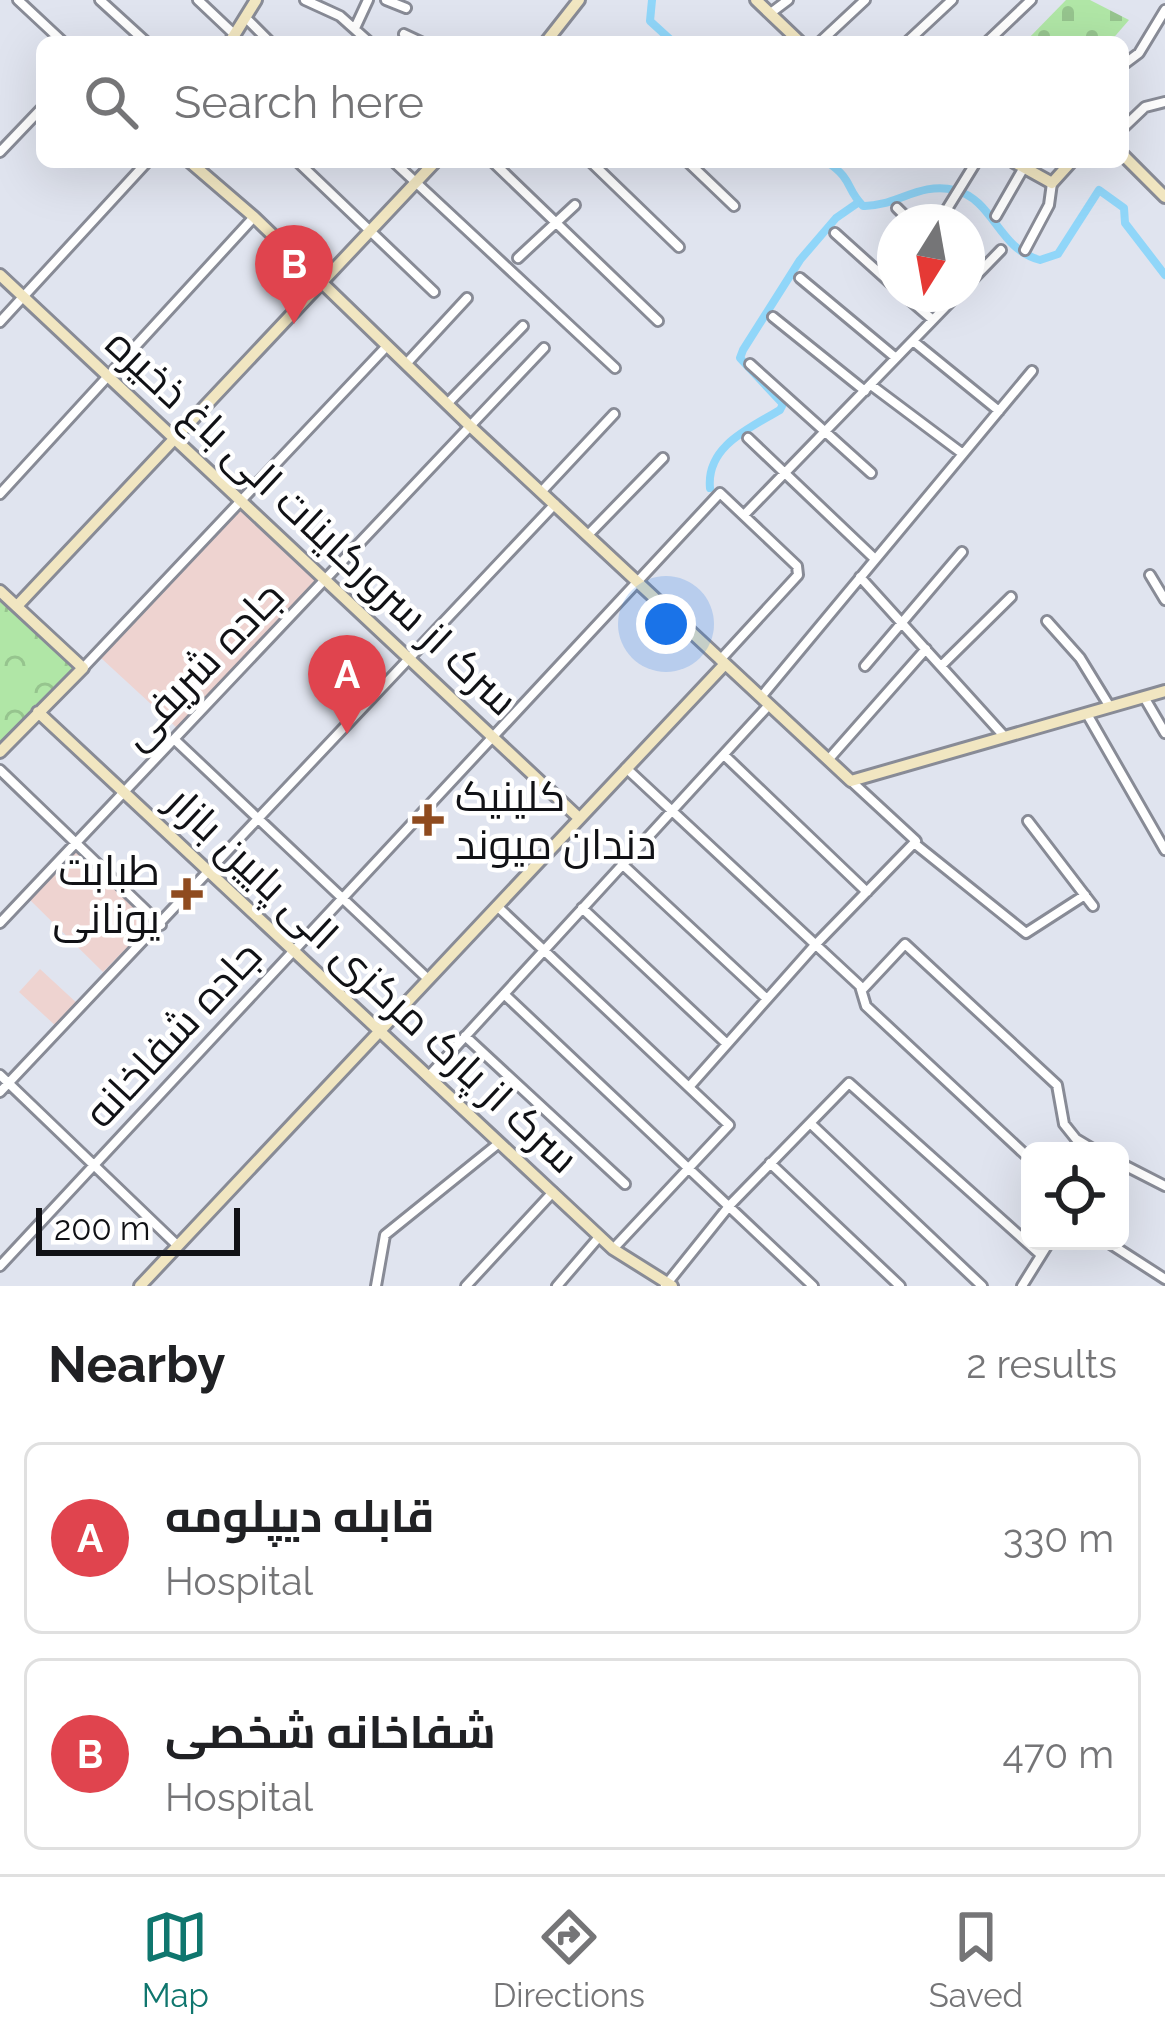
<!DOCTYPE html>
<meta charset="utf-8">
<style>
:root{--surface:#fff;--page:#f6f6f6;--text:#202124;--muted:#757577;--line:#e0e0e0;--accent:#0f766e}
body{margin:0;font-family:Raleway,Cairo,sans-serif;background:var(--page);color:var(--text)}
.controls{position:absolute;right:36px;bottom:36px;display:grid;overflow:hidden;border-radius:18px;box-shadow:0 12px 48px #0002}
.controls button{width:108px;height:108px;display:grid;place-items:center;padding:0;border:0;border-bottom:3px solid var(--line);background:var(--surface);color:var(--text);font:60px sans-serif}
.compass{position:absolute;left:877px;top:204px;width:108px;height:108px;border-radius:50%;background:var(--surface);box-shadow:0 12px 48px #0002;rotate:191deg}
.scale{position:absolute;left:36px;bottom:30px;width:204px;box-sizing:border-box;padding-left:12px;border:6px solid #111216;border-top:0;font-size:33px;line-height:42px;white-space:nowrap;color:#111216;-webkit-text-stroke:9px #fff;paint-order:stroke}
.you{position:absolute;left:666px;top:624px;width:42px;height:42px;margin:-30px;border:9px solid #fff;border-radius:50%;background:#1a73e8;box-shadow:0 0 0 18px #1a73e833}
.badge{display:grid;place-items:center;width:78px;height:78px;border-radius:50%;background:var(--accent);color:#fff;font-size:39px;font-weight:700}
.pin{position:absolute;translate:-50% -99px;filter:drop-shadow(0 3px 6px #0008)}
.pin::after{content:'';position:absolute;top:63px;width:42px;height:36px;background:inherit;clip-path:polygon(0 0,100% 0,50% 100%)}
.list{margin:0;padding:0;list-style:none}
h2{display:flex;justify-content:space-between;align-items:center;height:156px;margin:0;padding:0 48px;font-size:51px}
h2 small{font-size:39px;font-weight:400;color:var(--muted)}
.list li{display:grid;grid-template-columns:78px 1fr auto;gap:36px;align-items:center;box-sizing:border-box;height:192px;margin:0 24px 24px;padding:0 24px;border:3px solid var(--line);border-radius:18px}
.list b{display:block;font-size:45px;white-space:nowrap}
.list p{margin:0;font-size:39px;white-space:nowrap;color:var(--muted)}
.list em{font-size:39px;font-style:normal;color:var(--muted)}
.icon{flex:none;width:66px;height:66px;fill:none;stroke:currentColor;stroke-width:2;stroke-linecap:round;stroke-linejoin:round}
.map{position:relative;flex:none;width:1165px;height:1286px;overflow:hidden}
.search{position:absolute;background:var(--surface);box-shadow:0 12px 48px #0002;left:36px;right:36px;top:36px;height:132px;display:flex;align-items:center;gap:30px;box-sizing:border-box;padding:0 42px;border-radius:18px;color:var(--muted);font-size:45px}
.sheet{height:588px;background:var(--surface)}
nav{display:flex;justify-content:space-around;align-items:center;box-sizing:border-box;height:168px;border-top:3px solid var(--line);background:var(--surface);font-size:33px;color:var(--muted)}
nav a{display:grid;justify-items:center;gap:6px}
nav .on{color:var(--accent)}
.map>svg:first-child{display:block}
.education{fill:#eed3d0}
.cemetery{fill:url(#cemetery-stones)}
.park{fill:url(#park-crowns)}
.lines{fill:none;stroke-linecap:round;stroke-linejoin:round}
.canal{stroke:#90d6f9;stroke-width:8}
.street-casing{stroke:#888b96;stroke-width:14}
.secondary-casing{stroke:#888b96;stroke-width:16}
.street{stroke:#fff;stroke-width:8}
.secondary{stroke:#f1e6c1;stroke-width:10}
.poi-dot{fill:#8f4b1f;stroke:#fff;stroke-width:4.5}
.labels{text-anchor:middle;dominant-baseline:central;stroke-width:9;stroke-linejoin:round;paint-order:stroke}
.street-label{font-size:42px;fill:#111216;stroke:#fff}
.poi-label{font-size:42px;fill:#111216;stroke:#fff;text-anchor:start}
</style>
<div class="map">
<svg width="1165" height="1286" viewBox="0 0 1165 1286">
<defs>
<pattern id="cemetery-stones" width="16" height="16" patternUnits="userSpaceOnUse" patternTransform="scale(3)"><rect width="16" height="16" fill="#b0e6a6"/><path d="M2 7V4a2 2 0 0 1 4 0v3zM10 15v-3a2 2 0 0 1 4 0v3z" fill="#96c48e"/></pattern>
<pattern id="park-crowns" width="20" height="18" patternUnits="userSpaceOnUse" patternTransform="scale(3)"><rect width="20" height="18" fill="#b0e6a6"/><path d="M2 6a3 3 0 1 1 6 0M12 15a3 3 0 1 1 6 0" fill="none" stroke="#96c48e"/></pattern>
</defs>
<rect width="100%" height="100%" fill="#e0e4ef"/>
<path class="education" d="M241,509l75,71 -139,148 -76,-70z
M78,850l74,72 -49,50 -74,-73z
M40,969l39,36 -21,23 -39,-36z"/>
<path class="cemetery" d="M1066,0h24l39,20 -19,22h-85z"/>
<path class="park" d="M0,593l77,73 -77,80z"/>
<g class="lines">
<path class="canal" d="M652,0l-2,21 23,21
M827,162c27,18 18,26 36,44 32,1 57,-25 92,-16 39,10 43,59 85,70l18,-6 41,-64 25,18 1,15 40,52
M710,488c-4,-42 40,-60 70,-78l3,-6 -43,-46 3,-8 57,-90 36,-42 23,-16"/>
<defs>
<path id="street" d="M18,0l45,42
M100,0l46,42
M198,0l37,35
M305,0l35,16 29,26
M386,0l20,8
M772,12l16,-12
M246,18l24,24
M355,28l13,-28
M404,34l17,8
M820,42l45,-42
M907,42l45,-42
M987,42l44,-42
M1123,65l16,-12 26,-43
M1123,128l22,-21 20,-5
M0,152l42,-44
M298,162l136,130
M394,162l221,206
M493,162l165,159
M591,162l88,85
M688,162l46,44
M897,208l14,14
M996,216l31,-54
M939,222l37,-60
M835,233l60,54
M1025,250l24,-45 3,-22
M518,258l57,-53
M800,278l96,80
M967,285l34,-35
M903,294l30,26
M773,317l92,74
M0,322l147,-160
M913,341l86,70
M406,364l61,-66
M750,364l121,109
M871,385l92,69
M447,404l76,-78
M748,438l127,121
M542,491l72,-77
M0,494l254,-277
M744,515l214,-221
M588,535l75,-77
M1150,575l15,25
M860,577l144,159
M1047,621l33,37 30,49
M865,666l97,-114
M941,666l70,-69
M83,668l304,-322
M761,697l271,-326
M1144,697l21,36
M1087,714l78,136
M175,740l253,239
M724,755l143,137
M828,760l98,-111
M626,768l234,218 6,20 164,153
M0,770l161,155
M1028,821l65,85
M914,843l112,90 59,-38
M622,864l145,135
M497,906l232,219 -116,124
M582,908l145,136
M0,923l544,-575
M862,990l43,-46 152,141 7,39 12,15 20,12
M504,994l309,292
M465,1036l160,148
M0,1075l178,171
M428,1077l341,-372
M689,1087l127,-143 100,-103 -65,-60
M0,1092l555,-588
M810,1123l172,163
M770,1163l130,123
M1120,1163l45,23
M1106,1241l59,38
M0,1266l720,-773 77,73 1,9 -78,85
M376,1286l9,-51 114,-92
M466,1286l87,-94
M557,1286l42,-49
M665,1286l65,-81 119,-122 192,172
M1022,1286l28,-45"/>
<path id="secondary" d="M756,0l44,42
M230,42l26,-42
M546,42l33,-42
M1123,155l42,42
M190,162l64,55 216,209 381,355 314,-90
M1014,162l38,21 19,-21
M0,275l579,543
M0,591l83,77 -83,84
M17,606l418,-444
M38,712l575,537 59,37
M140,1286l585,-622"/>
</defs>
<use href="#street" class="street-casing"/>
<use href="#secondary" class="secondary-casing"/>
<use href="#street" class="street"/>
<use href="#secondary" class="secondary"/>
</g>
<g class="poi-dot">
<path d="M422 802h12v12h12v12h-12v12h-12v-12h-12v-12h12z"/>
<path d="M181 876h12v12h12v12h-12v12h-12v-12h-12v-12h12z"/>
</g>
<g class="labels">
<g class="street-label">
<text transform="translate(312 522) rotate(43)">سرک از سرورکاینات الی باغ ذخیره</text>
<text transform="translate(202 665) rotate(-46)">جاده شریفی</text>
<text transform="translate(373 980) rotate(43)">سرک از پارک مرکزی الی پایین بازار</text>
<text transform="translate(173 1034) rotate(-47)">جاده شفاخانه</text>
</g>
<g class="poi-label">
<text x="455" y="796">کلینیک<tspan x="455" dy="48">دندان میوند</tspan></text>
<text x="160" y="870" text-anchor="end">طبابت<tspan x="160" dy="48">یونانی</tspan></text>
</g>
</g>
</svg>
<div class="controls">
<button><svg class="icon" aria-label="locate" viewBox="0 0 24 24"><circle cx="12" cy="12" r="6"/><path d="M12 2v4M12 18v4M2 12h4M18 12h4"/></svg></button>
</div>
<svg class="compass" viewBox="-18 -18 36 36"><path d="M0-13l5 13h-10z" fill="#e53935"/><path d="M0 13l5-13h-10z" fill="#757577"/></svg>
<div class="scale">200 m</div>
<div class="you"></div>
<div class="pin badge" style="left:347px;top:734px;background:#e0444e">A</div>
<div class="pin badge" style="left:294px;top:324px;background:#e0444e">B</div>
<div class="search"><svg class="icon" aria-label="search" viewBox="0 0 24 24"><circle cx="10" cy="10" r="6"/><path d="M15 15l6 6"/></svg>Search here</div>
</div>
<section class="sheet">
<h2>Nearby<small>2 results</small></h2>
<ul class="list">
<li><span class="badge" style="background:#e0444e">A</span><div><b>قابله دیپلومه</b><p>Hospital</p></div><em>330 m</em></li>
<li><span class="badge" style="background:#e0444e">B</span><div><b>شفاخانه شخصی</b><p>Hospital</p></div><em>470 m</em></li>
</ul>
</section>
<nav>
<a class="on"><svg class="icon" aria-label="map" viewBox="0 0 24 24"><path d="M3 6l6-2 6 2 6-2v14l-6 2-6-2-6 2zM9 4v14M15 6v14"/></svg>Map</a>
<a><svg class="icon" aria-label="directions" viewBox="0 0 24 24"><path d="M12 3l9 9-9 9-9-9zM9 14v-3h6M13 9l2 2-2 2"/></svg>Directions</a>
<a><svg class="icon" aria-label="saved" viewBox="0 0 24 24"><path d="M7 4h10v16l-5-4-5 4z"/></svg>Saved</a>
</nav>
